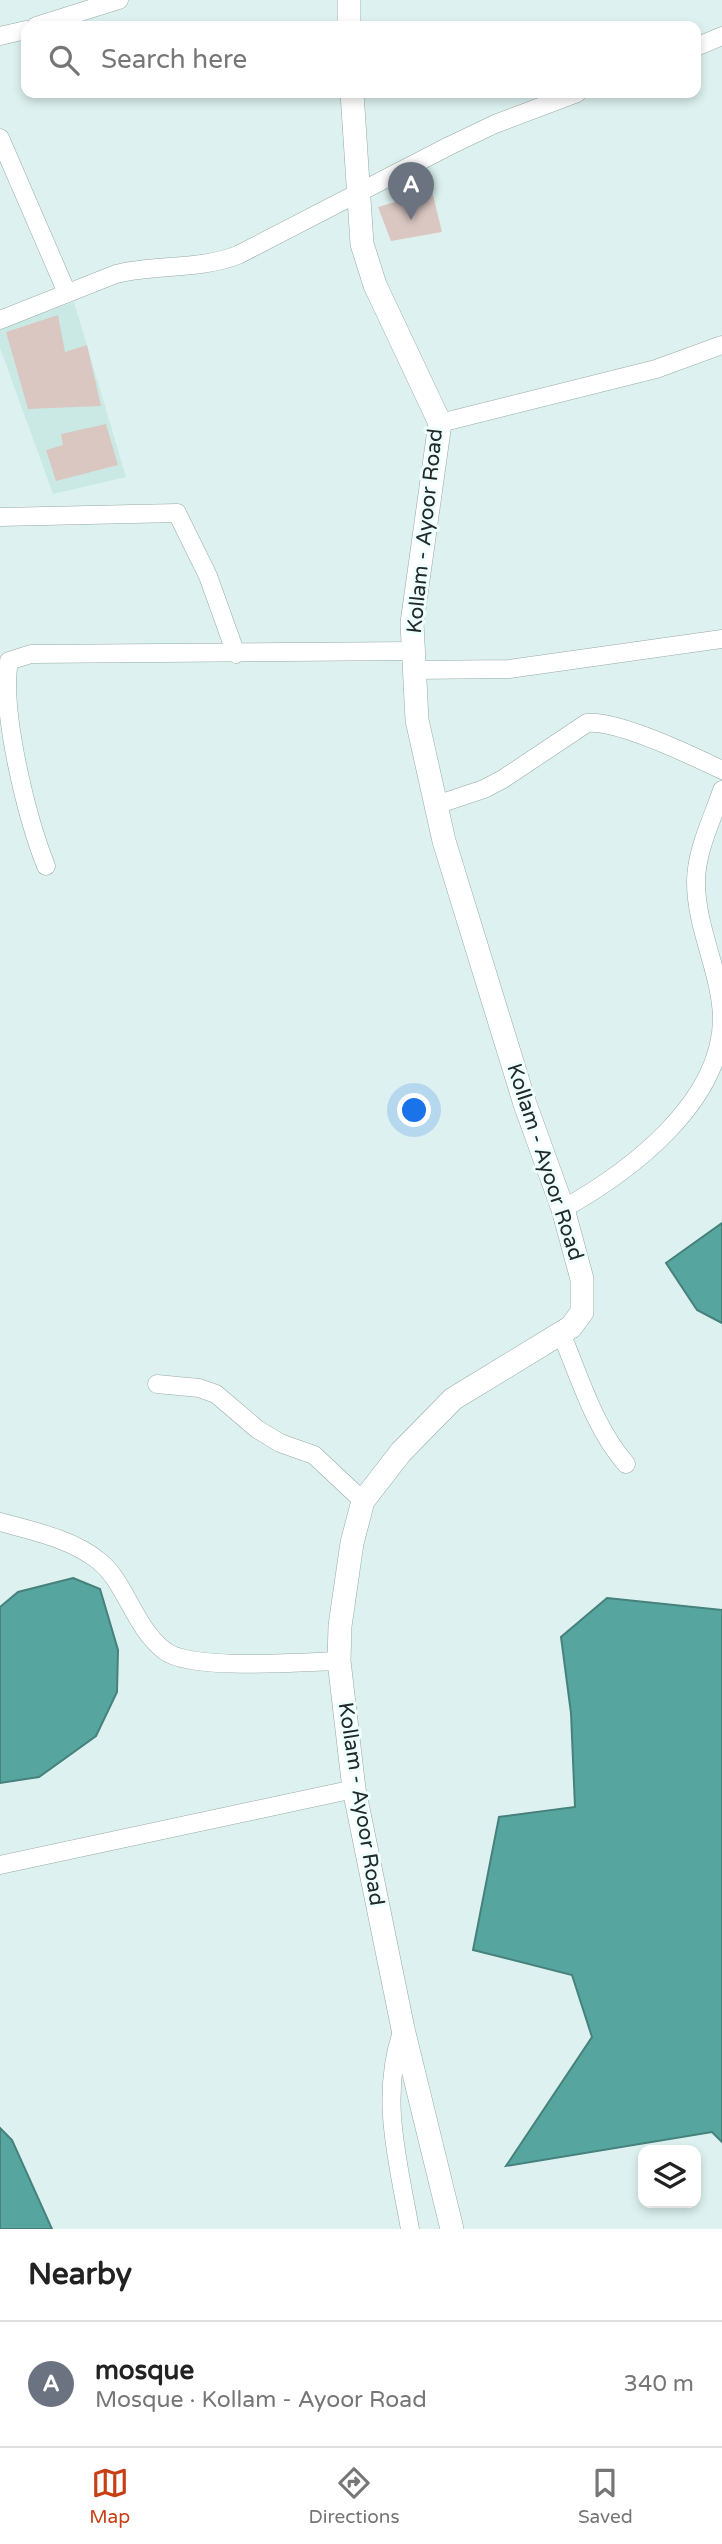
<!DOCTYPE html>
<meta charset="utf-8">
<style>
:root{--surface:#fff;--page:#f2f2f2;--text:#222;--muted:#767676;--line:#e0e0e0;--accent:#c83f15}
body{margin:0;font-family:"Varela Round",sans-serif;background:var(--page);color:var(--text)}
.controls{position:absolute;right:21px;bottom:21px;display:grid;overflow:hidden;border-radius:14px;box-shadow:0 4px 10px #0003}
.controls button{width:63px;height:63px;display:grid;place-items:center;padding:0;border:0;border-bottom:2px solid var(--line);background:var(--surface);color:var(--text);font:35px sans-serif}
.you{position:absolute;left:415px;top:1111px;width:24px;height:24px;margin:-18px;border:5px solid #fff;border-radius:50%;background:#1a73e8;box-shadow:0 0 0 10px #1a73e833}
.badge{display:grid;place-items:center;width:46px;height:46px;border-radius:50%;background:var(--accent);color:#fff;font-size:23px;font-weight:700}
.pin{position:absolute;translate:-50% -58px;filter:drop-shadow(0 2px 4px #0008)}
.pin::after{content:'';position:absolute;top:37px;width:24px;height:21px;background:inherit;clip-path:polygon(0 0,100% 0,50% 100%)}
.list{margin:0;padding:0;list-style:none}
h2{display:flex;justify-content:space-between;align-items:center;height:91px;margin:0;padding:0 28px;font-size:30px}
h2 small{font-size:23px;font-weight:400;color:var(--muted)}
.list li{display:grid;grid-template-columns:46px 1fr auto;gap:21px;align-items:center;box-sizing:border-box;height:126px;padding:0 28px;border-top:2px solid var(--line)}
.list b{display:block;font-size:26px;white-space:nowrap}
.list p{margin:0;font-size:23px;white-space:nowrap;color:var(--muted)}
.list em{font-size:23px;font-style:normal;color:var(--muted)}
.icon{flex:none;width:38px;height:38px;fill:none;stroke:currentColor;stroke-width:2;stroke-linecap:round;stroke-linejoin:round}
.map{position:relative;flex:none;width:722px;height:2229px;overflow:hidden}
.search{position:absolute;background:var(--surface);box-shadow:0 4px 10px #0003;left:21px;right:21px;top:21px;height:77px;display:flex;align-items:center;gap:18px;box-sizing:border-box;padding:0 24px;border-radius:14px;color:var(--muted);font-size:26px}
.sheet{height:217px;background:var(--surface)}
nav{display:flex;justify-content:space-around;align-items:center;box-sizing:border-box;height:98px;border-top:2px solid var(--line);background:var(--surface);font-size:19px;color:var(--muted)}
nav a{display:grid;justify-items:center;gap:4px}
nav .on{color:var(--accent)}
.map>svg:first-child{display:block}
.built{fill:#cae9e5}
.water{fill:#56a69f;stroke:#46817c;stroke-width:2}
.building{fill:#dac7c2}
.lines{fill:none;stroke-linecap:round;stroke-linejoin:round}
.minor-casing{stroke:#95a9a6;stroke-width:19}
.major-casing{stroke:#95a9a6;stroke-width:24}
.minor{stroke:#fff;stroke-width:18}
.major{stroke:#fff;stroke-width:23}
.labels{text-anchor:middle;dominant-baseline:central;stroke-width:6;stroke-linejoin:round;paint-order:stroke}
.street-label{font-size:21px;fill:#222a29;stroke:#eefffd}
</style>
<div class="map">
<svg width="722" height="2229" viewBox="0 0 722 2229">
<rect width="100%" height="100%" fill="#ddf2f0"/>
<path class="built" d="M74,302l52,175 -73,17 -53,-146v-20z"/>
<path class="water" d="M722,1223v100l-25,-13 -31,-47z
M73,1578l27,11 18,61 -1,42 -21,44 -57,41 -39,6v-176l18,-15z
M607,1598l115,12v532l-10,-10 -206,34 86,-129 -20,-62 -99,-25 26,-133 76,-10 -4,-94 -10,-76z
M0,2128l12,12 40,89h-52z"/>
<path class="building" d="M432,191l10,41 -51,9 -13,-34z
M58,315l7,37 22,-7 14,61 -73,3 -22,-77z
M106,424l12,41 -62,16 -10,-31 17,-5 -2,-11z"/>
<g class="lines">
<defs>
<path id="minor" d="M36,26l83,-26
M0,36l26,-6
M696,47l26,-11
M0,138l67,155
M0,320l116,-46c40,-10 83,-4 122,-19l211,-109 46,-22 82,-31
M440,423l216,-54 66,-24
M0,517l177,-4 31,63 28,78
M414,670l95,-1 213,-30
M436,805l48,-16 19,-10 84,-56c31,-3 106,33 135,47
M46,866c-19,-48 -46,-155 -37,-205l22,-7 382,-3
M563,1209c66,-37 159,-106 159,-191 -1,-46 -26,-89 -26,-136 0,-31 16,-62 26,-92
M561,1333c19,45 33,94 65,131
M157,1384l42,4 17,6 41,35 23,14 34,12 49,46
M0,1522c33,9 72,17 99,39 26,20 36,68 66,90 26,20 138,11 174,10
M0,1865l354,-76
M403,2029c-24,67 -5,132 7,200"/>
<path id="major" d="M349,26v-26
M352,93l10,151 13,41 65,138 -28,200 5,97 27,121 81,263 38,105 19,70v33l-11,15 -118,72 -52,53 -38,49 -11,42 -12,83 -1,35 15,128 49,240 49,200"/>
</defs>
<use href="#minor" class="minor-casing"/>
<use href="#major" class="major-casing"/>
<use href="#minor" class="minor"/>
<use href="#major" class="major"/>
</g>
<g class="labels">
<g class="street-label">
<text transform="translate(425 531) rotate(-84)">Kollam - Ayoor Road</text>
<text transform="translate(545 1162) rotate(72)">Kollam - Ayoor Road</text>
<text transform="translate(361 1804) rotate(81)">Kollam - Ayoor Road</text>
</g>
</g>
</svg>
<div class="controls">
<button><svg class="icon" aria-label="layers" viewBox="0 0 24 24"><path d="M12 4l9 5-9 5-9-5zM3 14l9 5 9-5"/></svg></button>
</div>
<div class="you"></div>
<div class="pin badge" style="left:411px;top:220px;background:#6b7280">A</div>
<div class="search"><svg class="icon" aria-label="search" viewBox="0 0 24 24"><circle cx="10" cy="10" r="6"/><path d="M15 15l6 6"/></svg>Search here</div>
</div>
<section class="sheet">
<h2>Nearby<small></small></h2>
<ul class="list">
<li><span class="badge" style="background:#6b7280">A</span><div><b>mosque</b><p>Mosque · Kollam - Ayoor Road</p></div><em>340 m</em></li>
</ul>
</section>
<nav>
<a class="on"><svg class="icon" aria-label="map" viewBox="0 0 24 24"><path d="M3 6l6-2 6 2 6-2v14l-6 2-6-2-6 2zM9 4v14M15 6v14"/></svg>Map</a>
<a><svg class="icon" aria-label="directions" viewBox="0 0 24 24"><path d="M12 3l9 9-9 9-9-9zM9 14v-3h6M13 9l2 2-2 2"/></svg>Directions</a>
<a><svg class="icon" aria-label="saved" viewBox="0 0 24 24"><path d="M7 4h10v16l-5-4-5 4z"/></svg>Saved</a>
</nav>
